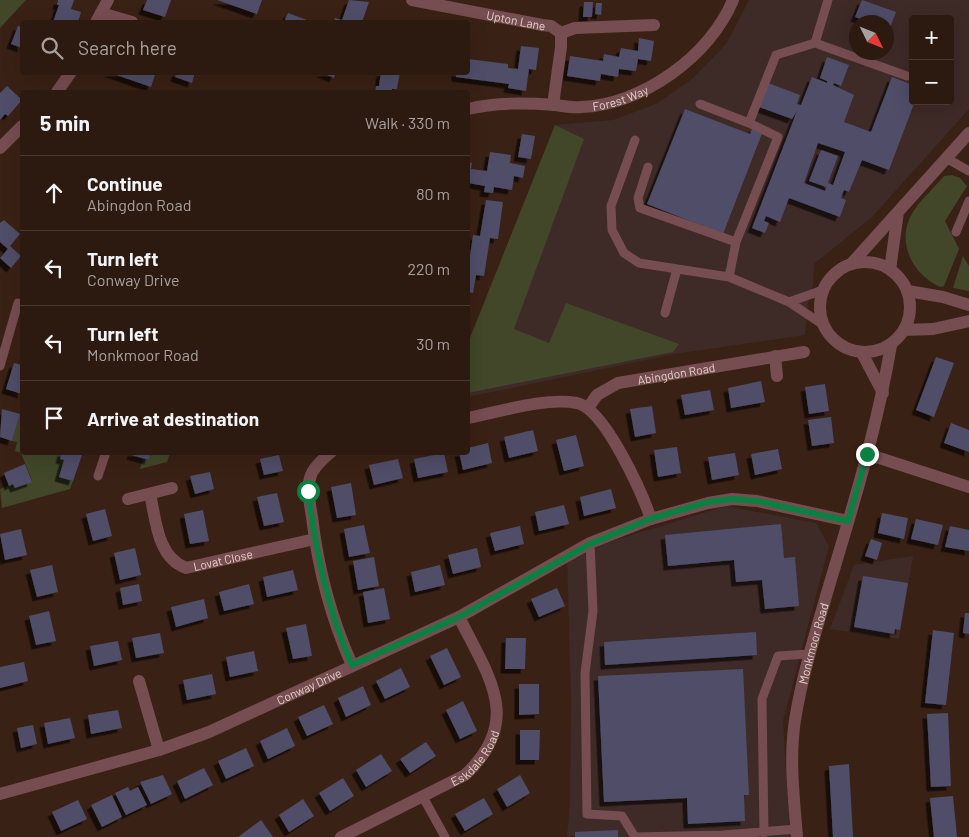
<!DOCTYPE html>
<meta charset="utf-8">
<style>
:root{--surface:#2c1910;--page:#342219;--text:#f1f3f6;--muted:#a6a09f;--line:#483830}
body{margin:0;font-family:Barlow,sans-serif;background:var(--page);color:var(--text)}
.controls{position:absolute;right:15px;top:15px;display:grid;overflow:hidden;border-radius:5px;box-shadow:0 5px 20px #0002}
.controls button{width:45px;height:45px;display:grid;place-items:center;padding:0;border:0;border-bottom:1px solid var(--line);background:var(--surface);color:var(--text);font:25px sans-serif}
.compass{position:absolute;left:849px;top:15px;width:45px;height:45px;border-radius:50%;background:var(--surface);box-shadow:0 5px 20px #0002;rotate:133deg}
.stop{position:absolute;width:15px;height:15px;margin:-11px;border:4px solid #0b8043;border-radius:50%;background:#fff}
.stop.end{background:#0b8043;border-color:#fff;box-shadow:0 1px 5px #0008}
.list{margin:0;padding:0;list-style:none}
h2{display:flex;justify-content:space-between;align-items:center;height:65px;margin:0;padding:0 20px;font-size:21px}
h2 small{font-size:16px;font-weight:400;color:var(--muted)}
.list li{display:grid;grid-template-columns:32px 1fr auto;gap:15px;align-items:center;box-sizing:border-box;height:75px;padding:0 20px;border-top:1px solid var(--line)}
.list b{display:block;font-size:19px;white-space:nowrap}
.list p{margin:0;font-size:16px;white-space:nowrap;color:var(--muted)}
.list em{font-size:16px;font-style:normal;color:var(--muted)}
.icon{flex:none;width:28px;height:28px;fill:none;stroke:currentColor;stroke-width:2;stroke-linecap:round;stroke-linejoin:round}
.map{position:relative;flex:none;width:969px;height:837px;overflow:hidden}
.search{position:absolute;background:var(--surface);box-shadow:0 5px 20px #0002;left:20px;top:20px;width:450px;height:55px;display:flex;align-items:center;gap:12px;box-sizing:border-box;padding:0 18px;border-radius:5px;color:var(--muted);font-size:19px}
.panel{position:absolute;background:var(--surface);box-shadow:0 5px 20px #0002;left:20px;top:90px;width:450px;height:365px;border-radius:5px}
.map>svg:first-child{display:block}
.commercial{fill:#3e2a27;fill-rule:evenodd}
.green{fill:#414728}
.building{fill:#4f4d68;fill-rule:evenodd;filter:url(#shadow)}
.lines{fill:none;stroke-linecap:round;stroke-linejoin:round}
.service{stroke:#764d50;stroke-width:9}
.minor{stroke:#764d50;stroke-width:12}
.tertiary{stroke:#764d50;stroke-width:12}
.route{stroke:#0b8043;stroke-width:6}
.labels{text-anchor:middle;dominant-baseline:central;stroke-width:4;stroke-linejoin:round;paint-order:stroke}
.street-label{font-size:12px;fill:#e0d0c7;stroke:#3a2115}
</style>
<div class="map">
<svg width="969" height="837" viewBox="0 0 969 837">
<defs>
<filter id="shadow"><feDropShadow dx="-4.5" dy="4.5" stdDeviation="0" flood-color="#0009"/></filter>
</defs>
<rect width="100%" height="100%" fill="#3a2115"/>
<path class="commercial" d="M749,0h220v109l-97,108 -58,47 -1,21 -5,18 -3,32 -131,19 -206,43v-54l87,-218 58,-5 43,-16 36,-25 35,-36zM913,19h37v82h-37zM856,22h30v30h-30z
M726,506l90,17 13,23 -46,175 7,116h-223l3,-33 1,-104 -4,-145z
M913,556l-14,83 -69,-10 24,-64z"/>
<path class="green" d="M0,0h26l-26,28z
M555,125l29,14 -70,190 35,14 17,-40 113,41 -6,8 -205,41v-50z
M952,175l8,3 7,8 -22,35 14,28 -15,37 -4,1c-28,-13 -45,-46 -27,-75 8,-13 21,-24 31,-36z
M963,256l6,10v25l-16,-3z
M20,414l2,1v37l40,1 2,7 -5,16 14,5 -3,8 -68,19 -2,-19 13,-5 3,4 16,-7 -11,-28 -6,-2 2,-9 -5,-1z
M151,453h19l-3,9 -27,7 3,-10 6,1z"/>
<path class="building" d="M58,0h16l-3,9 10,3 -3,10h-25l6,-17h-2z
M147,0h24l-6,17 -22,-7z
M217,0h45l-5,14z
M349,0l20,2 -7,20h-28l1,-4 7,2z
M862,0l34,12 -7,18h-3v-8h-17l-14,-5z
M584,2h9l-1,15h-9z
M596,3h6l-1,12 -6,-1z
M288,13l19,7 -1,2h-22z
M18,26l4,1v21l-11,-4z
M639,38l15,3 -3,20 -13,-2 -2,12 -17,-2 -1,8 -17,-3 -1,7 -33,-5 3,-20 33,5 1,-7 15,3 2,-9 17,3z
M521,46l18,2 -3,22 -7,-1 -3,22 -18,-3 1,-4 -53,-7v-5h12v-13l40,5v4l10,1z
M827,57l22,8 -8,21 -7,-3 -1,2 21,10 -10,27 27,10 21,-55 21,8v16h2l-26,69 -27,-10 -13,32 -5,-2 -3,8 5,2 -6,17 -51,-19 -9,24 -14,-6 -2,5 5,2 -4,10 -13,-5 45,-117 -5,8 -33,-12 9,-24 32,12 -3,9 4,1 11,-28 15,6v-2l-7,-3zM818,143l27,9 -12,33 -5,-2 10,-27 -17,-6 -12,31 17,6 -1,4 -21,-8z
M108,72h48l-5,15z
M177,72h18l-3,11 -17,-6z
M320,72h16l-2,6z
M381,72h19l-3,17h-5l-1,3h-16l1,-6h3z
M7,86l15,14 -14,16 -3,-2 -5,6v-27z
M685,109l65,25 3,-7 10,4 -40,103 -76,-30z
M522,134l13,2 -4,23 -13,-2z
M490,152l21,3 -1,8 15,3 -2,12 -9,-2 -2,14 -18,-3 -1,6 -9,-1 1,-6 -17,-3v-21l4,1 -1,6 16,2z
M486,200l17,2 -5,37 -8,-1 -6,38 -8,-1 -3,18 -5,-1v-22l5,-35 7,1z
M4,220l16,14 -10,12 11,10 -10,12 -11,-10 8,-9 -8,-7v-19z
M936,357l18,6 -20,54 -18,-7z
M14,363l8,2v29l-16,-5z
M761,381l4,21 -34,6 -3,-20z
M825,384l4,27 -20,3 -4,-27z
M710,390l4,20 -29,5 -4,-20z
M652,406l4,27 -21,4 -5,-28z
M2,409l18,5 -8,27 -12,-4z
M831,417l3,26 -22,3 -4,-26z
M951,423l18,7v22l-25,-9z
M533,430l5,21 -29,7 -5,-21z
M576,435l8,31 -20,5 -8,-31z
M488,443l4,20 -29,7 -4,-18h9v-4z
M677,447l4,26 -23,4 -4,-27z
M778,449l4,20 -27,6 -4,-21z
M62,452h21l-10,29 -14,-4 5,-17 -4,-1z
M132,452h19l-2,8 -18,-5z
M444,453l4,19 -30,6 -4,-19z
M735,453l4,22 -27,5 -4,-23z
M279,455l4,16 -19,4 -4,-16z
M398,459l5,19 -29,7 -5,-20z
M25,464l7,18 -17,6 -2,-4 -4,2 -5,-13z
M210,472l4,17 -19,5 -5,-18z
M351,483l5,32 -19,3 -6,-31z
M611,489l5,19 -32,8 -4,-19z
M277,493l7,29 -20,4 -7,-29z
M564,505l5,19 -30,7 -4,-19z
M105,509l7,27 -19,5 -7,-27z
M203,510l6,31 -19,3 -6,-30z
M882,513l26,5 -4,21 -26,-6z
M916,519l27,6 -5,20 -27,-6z
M781,524l3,34 11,-1 4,49 -34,3 -3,-29 -26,2 -2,-22 -66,6 -3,-31z
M364,525l6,28 -21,4 -5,-28z
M520,526l4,18 -29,7 -5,-18z
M950,526l19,4v21l-24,-4z
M21,529l6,26 -22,5 -5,-26z
M871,539l11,4 -5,17 -12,-4z
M135,548l6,27 -21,5 -6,-27z
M477,548l4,19 -28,7 -5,-19z
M374,557l5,29 -21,4 -5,-29z
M52,565l6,27 -21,5 -7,-27z
M440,565l5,20 -30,7 -4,-20z
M293,570l5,20 -31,7 -4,-20z
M863,576l45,7 -8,47 -5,-1 -1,5 -40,-7z
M139,584l3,17 -19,4 -3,-17z
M249,584l5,20 -30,7 -5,-19z
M384,588l6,31 -22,4 -5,-31z
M557,588l8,18 -26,11 -8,-18z
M204,599l4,19 -32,9 -5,-20z
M49,611l7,30 -20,4 -7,-29z
M965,613h4v21l-6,-1z
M306,624l6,32 -19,3 -7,-31z
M933,630l21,3 -8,72 -21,-2z
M756,632l1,23 -152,10 -1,-23z
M160,633l4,20 -28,5 -4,-20z
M506,638h20l-1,31h-20z
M118,641l4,19 -28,6 -4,-20z
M447,648l14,29 -17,8 -14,-29z
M254,651l4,20 -28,6 -4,-20z
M24,662l4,19 -28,7v-21z
M401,668l9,19 -25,12 -9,-18z
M743,669l6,126h-5l1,26 -57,3 -1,-26 -83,4 -6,-126z
M212,674l4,20 -29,6 -4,-20z
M519,684h20v30l-20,1z
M363,686l8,19 -25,12 -8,-19z
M463,701l14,30 -17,8 -14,-29z
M324,705l9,19 -26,12 -9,-19z
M118,710l4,18 -31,6 -3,-19z
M948,713l3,73 -20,1 -4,-73z
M70,718l5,20 -27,6 -4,-21z
M33,725l4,19 -16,4 -4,-20z
M287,728l8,18 -27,13 -8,-18z
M520,730h20l-1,30h-19z
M426,742l10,14 -26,17 -10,-14z
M246,748l8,18 -28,13 -8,-18z
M381,754l11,17 -26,16 -10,-17z
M849,764l4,73h-20l-4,-71z
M204,768l9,17 -28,14 -8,-18z
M163,775l9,19 -21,10 -11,-22z
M520,775l10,18 -23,14 -10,-18z
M343,778l11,18 -24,15 -11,-18z
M128,787l2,4 8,-4 9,18 -21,10 -11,-22z
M112,795l10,22 -20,10 -11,-22z
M953,796l4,41h-23l-4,-39z
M484,798l9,16 -28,17 -10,-17z
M303,799l11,17 -25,16 -10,-17z
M78,800l9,19 -26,12 -9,-19z
M261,820l12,17h-35z
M618,830v7h-43v-5z"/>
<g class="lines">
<path class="service" d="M828,0l-13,43 92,33
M700,104l49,19 29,14 -42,105 -7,35
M749,123l27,-68 39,-12
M635,140l-24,66 1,24 12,23 15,10 90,14 60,25 33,22
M946,158l23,13
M648,167l-10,31 2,10 96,34
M956,232l13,-31
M789,302l34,-12
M665,313l12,-44
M0,366l18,-63 4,1
M98,476l8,-24
M590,543l3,68 -8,62 2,141 35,2 13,21 88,-2 74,-6
M423,797l22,40
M764,833l-2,-134 16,-43 31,-2"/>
<g class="minor">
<path id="s1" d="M412,0l130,25 9,1 10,7 14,-5 79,-3"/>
<path d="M101,13l31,9"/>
<path d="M96,22l12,-22"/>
<path d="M57,92l14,-20"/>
<path d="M553,105l8,-58v-14"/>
<path id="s2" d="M468,109c28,-7 58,-6 87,-4 8,1 17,3 26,2 61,-2 129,-51 152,-107"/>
<path d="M0,148l22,-22"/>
<path d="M862,353l21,40"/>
<path d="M775,356l2,20"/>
<path id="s3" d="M588,408l9,-13 21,-12 186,-31"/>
<path d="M468,418c31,-6 77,-21 109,-15 28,6 65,90 74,116"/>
<path d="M331,452c-7,6 -17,15 -20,23 -5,13 -1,29 1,42 6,51 19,101 40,148"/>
<path d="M867,454l102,33"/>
<path id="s4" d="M150,494c6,26 7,63 36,74l129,-29"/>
<path d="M128,499l44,-11"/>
<path d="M139,681l20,69"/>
<path id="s5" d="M0,794l159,-44 50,-18 250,-115 131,-74 61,-24 57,-16 24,-4 25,2 91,20"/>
<path id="s6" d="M341,837l124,-62c59,-55 23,-99 -6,-158"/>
<path id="s7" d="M797,837c-3,-38 -8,-79 -2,-117 8,-49 23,-96 37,-144 23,-76 46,-153 59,-231"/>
</g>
<path class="tertiary" d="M820 307a45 45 0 1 1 90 0a45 45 0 1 1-90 0Z
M852,263l117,-130
M890,270l8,-58
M908,291l35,6 26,8
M904,330l29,-1 36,-8"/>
</g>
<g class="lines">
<path class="route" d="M308,491c8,60 19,118 44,174l107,-48 131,-73 60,-25 58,-17 24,-3 25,2 91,20 19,-67"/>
</g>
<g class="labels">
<g class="street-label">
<text stroke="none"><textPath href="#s1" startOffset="106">Upton Lane</textPath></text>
<text stroke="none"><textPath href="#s2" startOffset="154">Forest Way</textPath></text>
<text stroke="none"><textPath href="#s3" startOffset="99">Abingdon Road</textPath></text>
<text stroke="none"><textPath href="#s4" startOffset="124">Lovat Close</textPath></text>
<text stroke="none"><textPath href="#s7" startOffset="196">Monkmoor Road</textPath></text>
<text stroke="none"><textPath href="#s5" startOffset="328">Conway Drive</textPath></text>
<text stroke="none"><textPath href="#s6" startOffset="158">Eskdale Road</textPath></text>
</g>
</g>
</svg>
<div class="controls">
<button>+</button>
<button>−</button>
</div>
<svg class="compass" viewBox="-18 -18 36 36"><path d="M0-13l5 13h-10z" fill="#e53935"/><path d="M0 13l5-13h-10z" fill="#a6a09f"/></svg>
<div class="stop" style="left:308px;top:491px"></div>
<div class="stop end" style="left:867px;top:454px"></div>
<div class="search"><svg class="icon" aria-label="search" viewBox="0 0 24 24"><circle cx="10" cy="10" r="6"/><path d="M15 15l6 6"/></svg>Search here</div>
<section class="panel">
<h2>5 min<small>Walk · 330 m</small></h2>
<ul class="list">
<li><svg class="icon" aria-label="ahead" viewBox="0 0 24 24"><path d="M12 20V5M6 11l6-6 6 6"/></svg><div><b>Continue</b><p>Abingdon Road</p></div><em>80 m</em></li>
<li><svg class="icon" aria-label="left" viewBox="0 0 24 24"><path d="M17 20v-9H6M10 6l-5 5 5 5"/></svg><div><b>Turn left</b><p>Conway Drive</p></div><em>220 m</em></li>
<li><svg class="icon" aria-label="left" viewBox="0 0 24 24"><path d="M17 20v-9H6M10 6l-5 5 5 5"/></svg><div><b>Turn left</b><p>Monkmoor Road</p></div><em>30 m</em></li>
<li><svg class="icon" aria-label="arrive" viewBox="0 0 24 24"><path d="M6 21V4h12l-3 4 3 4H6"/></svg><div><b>Arrive at destination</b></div></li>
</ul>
</section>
</div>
